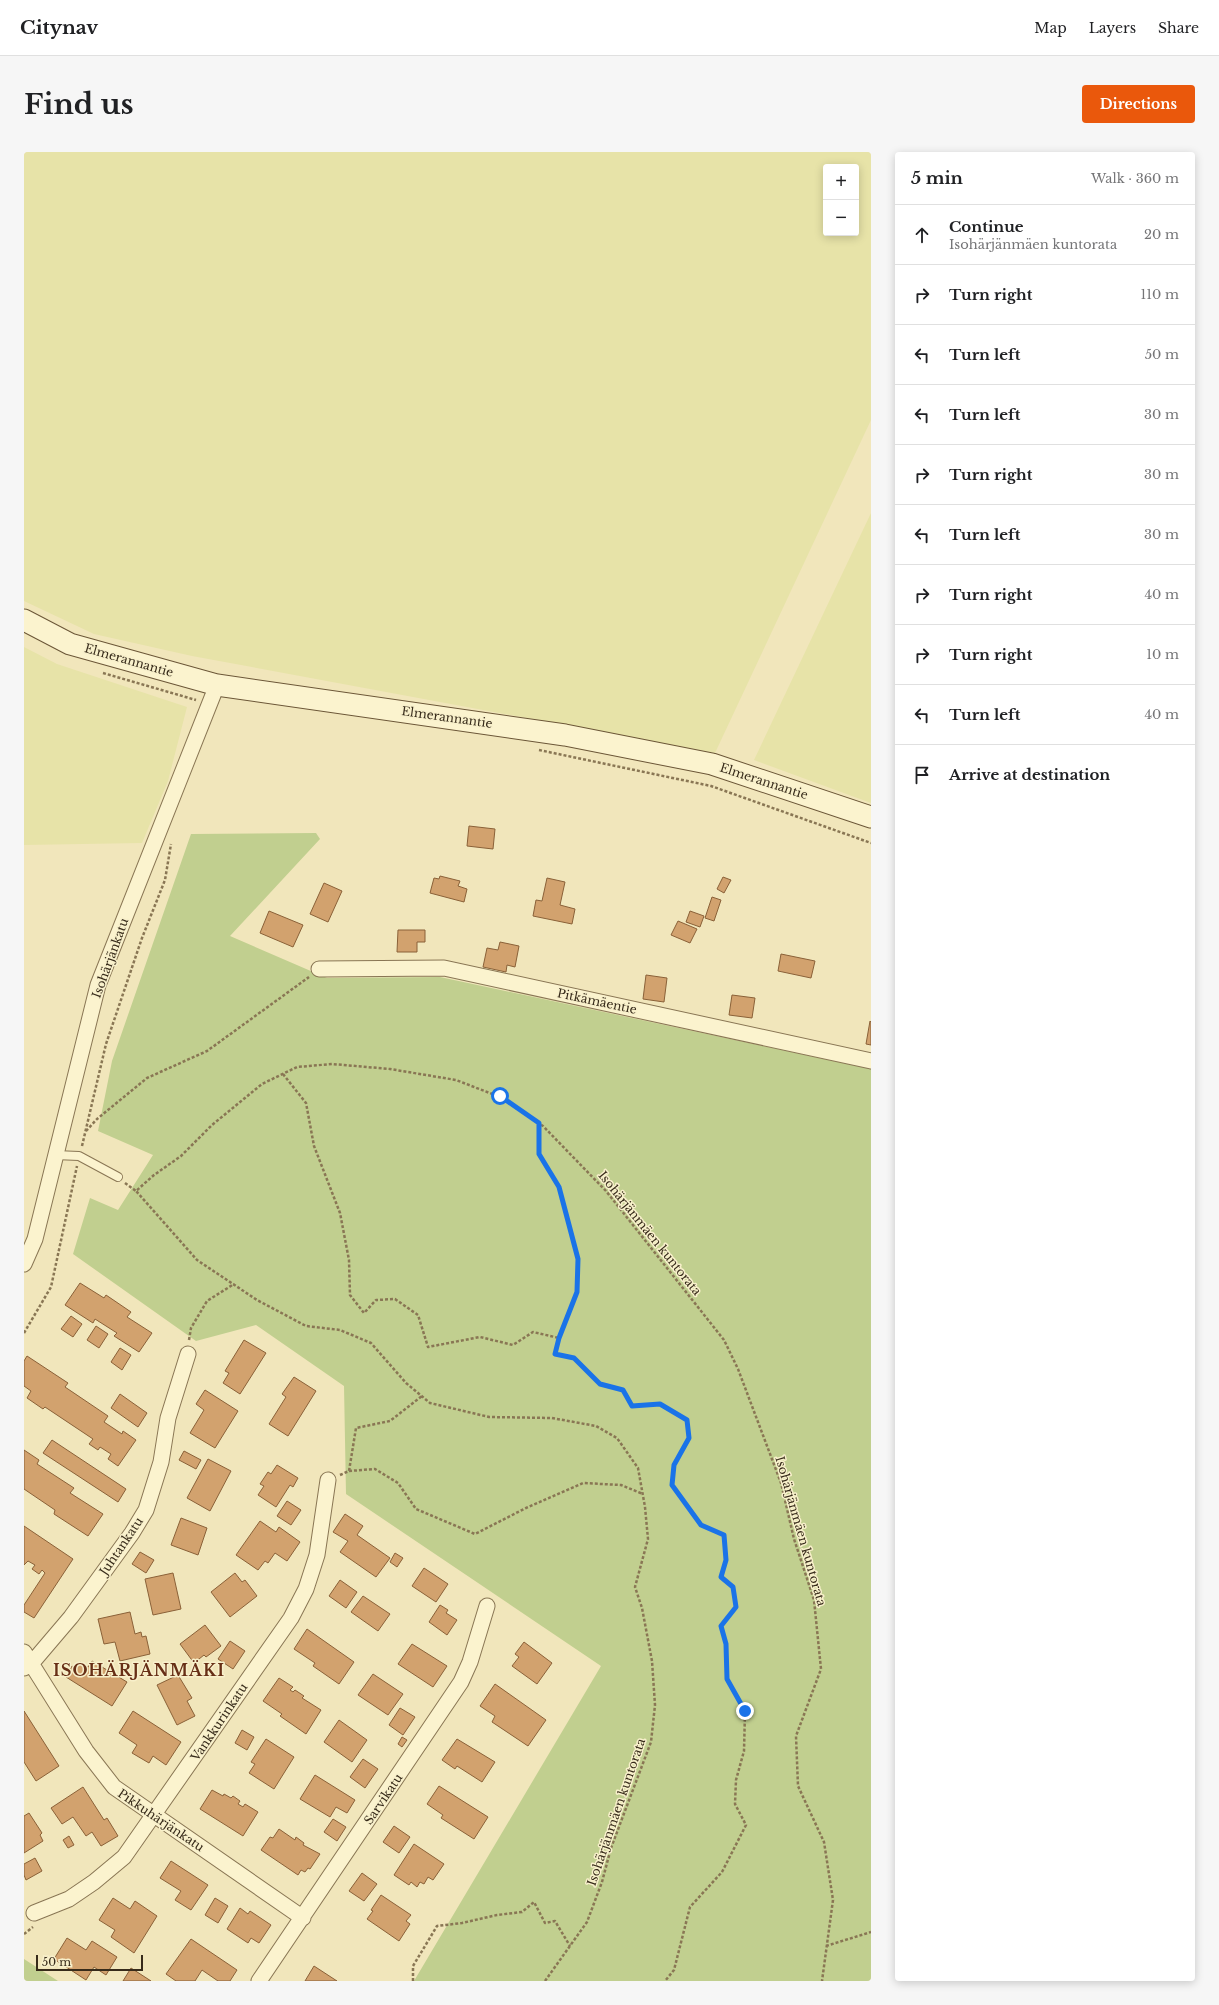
<!DOCTYPE html>
<meta charset="utf-8">
<style>
:root{--surface:#fff;--page:#f6f6f6;--text:#202124;--muted:#757577;--line:#e0e0e0;--accent:#ea580c}
body{margin:0;font-family:"Libre Baskerville",serif;background:var(--page);color:var(--text)}
.controls{position:absolute;right:12px;top:12px;display:grid;overflow:hidden;border-radius:4px;box-shadow:0 2px 10px #0003}
.controls button{width:36px;height:36px;display:grid;place-items:center;padding:0;border:0;border-bottom:1px solid var(--line);background:var(--surface);color:var(--text);font:20px sans-serif}
.scale{position:absolute;left:12px;bottom:10px;width:107px;box-sizing:border-box;padding-left:4px;border:2px solid #372b1a;border-top:0;font-size:11px;line-height:14px;white-space:nowrap;color:#372b1a;-webkit-text-stroke:3px #f8f0cb;paint-order:stroke}
.stop{position:absolute;width:12px;height:12px;margin:-9px;border:3px solid #1a73e8;border-radius:50%;background:#fff}
.stop.end{background:#1a73e8;border-color:#fff;box-shadow:0 1px 4px #0008}
.list{margin:0;padding:0;list-style:none}
h2{display:flex;justify-content:space-between;align-items:center;height:52px;margin:0;padding:0 16px;font-size:17px}
h2 small{font-size:13px;font-weight:400;color:var(--muted)}
.list li{display:grid;grid-template-columns:26px 1fr auto;gap:12px;align-items:center;box-sizing:border-box;height:60px;padding:0 16px;border-top:1px solid var(--line)}
.list b{display:block;font-size:15px;white-space:nowrap}
.list p{margin:0;font-size:13px;white-space:nowrap;color:var(--muted)}
.list em{font-size:13px;font-style:normal;color:var(--muted)}
.icon{flex:none;width:22px;height:22px;fill:none;stroke:currentColor;stroke-width:2;stroke-linecap:round;stroke-linejoin:round}
.map{position:relative;flex:none;width:847px;height:1829px;overflow:hidden;border-radius:4px}
header{display:flex;align-items:center;gap:24px;box-sizing:border-box;height:56px;padding:0 20px;background:var(--surface);border-bottom:1px solid var(--line)}
header strong{font-size:19px}
nav{display:flex;gap:22px;margin-inline-start:auto;font-size:14px}
.intro{display:flex;align-items:center;justify-content:space-between;box-sizing:border-box;height:96px;padding:0 24px}
h1{margin:0;font-size:28px}
.button{padding:10px 18px;border-radius:4px;background:var(--accent);color:#fff;font-size:14px;font-weight:700}
main{display:flex;gap:24px;padding:0 24px}
aside{flex:1;background:var(--surface);border-radius:4px;box-shadow:0 2px 10px #0003}
.map>svg:first-child{display:block}
.farmland{fill:#e7e3a8;fill-rule:evenodd}
.green{fill:#c1cf8f}
.building{fill:#d2a26e;stroke:#8a6138}
.lines{fill:none;stroke-linecap:round;stroke-linejoin:round}
.lane-casing{stroke:#897654;stroke-width:10}
.street-casing{stroke:#897654;stroke-width:17}
.secondary-casing{stroke:#6b5637;stroke-width:23}
.path{stroke:#897654;stroke-width:2.5;stroke-dasharray:3 2;stroke-linecap:butt}
.lane{stroke:#fbf3ce;stroke-width:8}
.street{stroke:#fbf3ce;stroke-width:15}
.secondary{stroke:#fbf3ce;stroke-width:21}
.route{stroke:#1a73e8;stroke-width:5}
.labels{text-anchor:middle;dominant-baseline:central;stroke-width:3;stroke-linejoin:round;paint-order:stroke}
.street-label{font-size:12px;fill:#372b1a;stroke:#f8f0cb}
.district-label{font-size:16px;font-weight:bold;letter-spacing:1px;fill:#672f16;stroke:#f8f0cb}
</style>
<header>
<strong>Citynav</strong>
<nav><a>Map</a><a>Layers</a><a>Share</a></nav>
</header>
<div class="intro"><h1>Find us</h1><a class="button">Directions</a></div>
<main>
<div class="map">
<svg width="847" height="1829" viewBox="0 0 847 1829">
<rect width="100%" height="100%" fill="#f1e6bb"/>
<path class="farmland" d="M0,0h847v268l-156,333 -523,-97 -98,-22 -70,-33zM802,15h30v66h-30z
M847,361v290l-117,-43z
M0,495l33,17 130,43 -19,74 -26,62 -118,2z"/>
<path class="green" d="M292,681l4,6 -90,97 97,42 113,-1 431,92v912h-457l187,-315 -255,-172 -2,-108 -88,-61 -60,16 -123,-87 17,-56 28,12 35,-55 -55,-24 14,-70 79,-227z
M0,1807l34,22h-34z"/>
<path class="building" d="M445,674l26,3 -2,20 -26,-3z
M416,724l20,5 -2,5 9,3 -3,13 -34,-9 4,-15 5,1z
M699,725l8,3 -7,13 -7,-4z
M523,726l18,4 -5,23 15,4 -3,15 -39,-8 3,-16 6,1z
M300,731l18,8 -14,31 -18,-8z
M688,745l9,3 -7,21 -9,-3z
M245,759l34,14 -10,22 -33,-14z
M666,759l14,5 -4,11 -14,-5z
M654,769l19,8 -7,14 -19,-8z
M374,778h27v12h-8v10h-20z
M476,790l19,4 -4,21 -8,-2 -1,7 -23,-5 4,-19 11,2z
M757,802l34,7 -4,17 -33,-7z
M622,823l21,3 -3,24 -21,-3z
M708,843l23,3 -3,20 -23,-3z
M846,869l1,1v23l-5,-1z
M56,1131l24,15 2,-3 25,17 -4,5 25,16 -13,19 -25,-16 3,-3 -22,-14 -2,4 -28,-18z
M47,1164l11,8 -9,13 -12,-8z
M72,1174l12,8 -9,14 -12,-8z
M220,1188l22,13 -26,41 -17,-11 6,-10 -4,-2z
M96,1196l11,7 -9,15 -11,-8z
M3,1204l41,27 -3,4 43,29 -4,6 18,12 1,-3 13,9 -18,26 -10,-7 3,-5 -11,-7 -2,3 -9,-6 4,-5 -48,-32 -2,2 -16,-11 4,-7 -7,-5v-25z
M270,1225l22,14 -28,45 -19,-12 17,-27 -4,-3z
M181,1238l33,21 -23,37 -25,-15 14,-23 -8,-6z
M96,1242l27,19 -9,14 -27,-19z
M28,1288l74,49 -8,13 -75,-49z
M0,1298l15,10 -2,4 37,24 -4,5 33,21 -15,22 -34,-22 1,-4 -31,-21z
M160,1299l17,9 -5,9 -17,-9z
M184,1307l23,12 -21,40 -23,-13z
M253,1313l21,13 -5,9 -3,-2 -14,22 -18,-12 6,-9 -4,-2 8,-12 3,2z
M263,1349l14,9 -10,15 -14,-9z
M321,1362l18,12 -6,9 33,23 -14,19 -36,-25 8,-11 -15,-9z
M157,1366l26,10 -9,27 -27,-10z
M236,1369l16,11 3,-5 21,15 -13,19 -12,-8 -7,10 -3,-2 -7,9 -22,-15z
M0,1374l49,33 -39,59 -10,-6v-7l21,-32 -3,-3 -3,4 -7,-5 3,-4 -7,-4 -4,4z
M116,1400l14,8 -8,13 -14,-9z
M371,1401l8,5 -6,9 -7,-5z
M400,1416l24,16 -12,18 -24,-16z
M149,1421l8,36 -28,6 -8,-36z
M211,1421l7,9 3,-2 12,16 -27,21 -19,-25z
M316,1428l17,12 -11,16 -17,-12z
M339,1444l27,18 -12,17 -27,-19z
M416,1453l8,5 -2,3 11,7 -10,15 -18,-13z
M106,1460l5,22 6,-2 1,5 4,-1 4,18 -30,7 -5,-19 -11,2 -6,-25z
M181,1473l16,21 -15,11 -2,-2 -10,8 -14,-19z
M283,1477l47,33 -15,22 -26,-18 2,-3 -21,-14z
M206,1489l15,10 -12,18 -15,-10z
M500,1490l28,21 -15,21 -25,-18 7,-9 -4,-3z
M388,1492l35,22 -14,21 -35,-23z
M68,1509l35,21 -15,24 -46,-29 6,-11 4,3 4,-7 8,5z
M349,1522l30,20 -15,21 -30,-20z
M154,1523l14,23 -5,3 8,15 -18,9 -20,-40z
M255,1526l14,9 -3,3 3,2 2,-2 9,6 -2,2 19,12 -15,24 -26,-18 2,-2 -19,-13z
M471,1532l51,36 -18,26 -36,-24 3,-6 -15,-10z
M376,1556l15,9 -12,18 -14,-10z
M0,1559l35,55 -23,15 -12,-19z
M109,1559l48,31 -15,23 -13,-9 -4,7 -17,-10 5,-8 -18,-12z
M315,1568l28,20 -15,22 -28,-20z
M218,1578l12,7 -7,13 -12,-7z
M378,1585l5,3 -5,7 -4,-3z
M242,1587l28,18 -20,32 -25,-16 6,-9 -4,-2z
M433,1587l38,23 -13,20 -25,-16 -2,3 -13,-9z
M339,1607l15,10 -13,19 -15,-11z
M291,1623l40,25 -8,13 -11,-6 -6,10 -30,-18z
M415,1634l49,31 -14,22 -33,-21 2,-3 -16,-11z
M59,1635l21,33 3,-2 11,18 -17,10 -9,-14 -6,4 -13,-19 -11,7 -11,-16z
M188,1638l11,6 1,-2 7,4 2,-2 7,5 -2,3 5,3 2,-3 13,8 -15,24 -43,-27z
M5,1661l13,20 -2,2 3,6 -19,12v-37z
M309,1667l13,8 -9,14 -13,-9z
M370,1674l16,11 -11,16 -16,-11z
M255,1677l16,11 1,-3 8,6 -1,2 17,9 -10,15 -2,-1 -3,4 -4,-2 -3,5 -37,-25 9,-13 3,1z
M45,1684l5,9 -6,3 -5,-8z
M390,1692l30,20 -11,16 -5,-3 -4,7 -4,-2 -3,5 -6,-5 -2,3 -15,-10z
M11,1706l7,13 -16,9 -2,-5v-11z
M147,1709l37,24 -17,25 -16,-10 6,-9 -21,-13z
M338,1721l15,11 -13,17 -15,-10z
M357,1743l30,20 -5,6 4,3 -11,17 -32,-22 6,-8 -2,-1z
M89,1746l17,11 5,-8 22,15 -23,37 -23,-16 4,-7 -16,-10z
M191,1746l13,8 -10,17 -13,-8z
M216,1756l8,6 2,-3 21,14 -12,18 -8,-5 -3,5 -21,-14z
M43,1786l19,12 6,-9 25,16 -11,18 -12,-8 -8,13 -32,-21z
M167,1787l46,31 -7,11h-12l-16,-11 -7,11h-19l-10,-7z
M290,1814l23,15h-32z
M107,1816l20,13h-28z"/>
<g class="lines">
<defs>
<path id="lane" d="M31,1003l24,1 39,21"/>
<path id="street" d="M295,817l125,-1 427,93
M0,1112l11,-25 63,-254 119,-300
M0,1500l62,99 28,36 189,131
M0,1516l7,-4 40,-47 61,-84 14,-23 15,-48 7,-44 20,-64
M10,1761l35,-14 25,-17 30,-25 167,-239 15,-29 11,-34 11,-75
M235,1829l202,-299 9,-20 17,-56"/>
<path id="secondary" d="M0,468l46,24 147,41 348,50 147,29 159,53"/>
</defs>
<use href="#lane" class="lane-casing"/>
<use href="#street" class="street-casing"/>
<use href="#secondary" class="secondary-casing"/>
<path class="path" d="M79,521l93,27
M515,598l172,36 160,57
M259,922l23,29 8,43 26,67 9,47 1,35 14,18 12,-13 19,-1 23,16 10,32 52,-10 33,8 20,-13 26,6
M515,971v31l20,33 19,72 -1,33 -18,46 -4,16 20,4 25,26 23,6 10,16 27,-2 27,16 2,18 -15,27 -2,20 29,40 23,10 2,25 -5,17 12,10 3,20 -15,19 5,18 1,35 18,32 -1,40 -8,29 -1,24 11,21 -24,47 -32,35 -16,63 -9,11
M62,979l11,-12 50,-41 60,-27 102,-74
M58,994l24,-102 36,-106 23,-58 6,-36
M101,1031l11,8
M0,1181l27,-46 26,-121
M165,1188l2,-12 16,-27 27,-17
M325,1319l26,-2 23,14 18,26 59,25 51,-26 57,-25 38,2 22,9
M316,1323l9,-4 7,-43 34,-7 32,-25
M0,1782l9,-7
M802,1794l45,-14
M389,1829v-15l24,-40 25,-3 35,-8 25,-3 12,-10 11,21 10,-2 15,25
M521,1829l42,-59 15,-40 9,-34 40,-106 4,-37 -3,-44 -10,-53 -7,-21 13,-48 -3,-32 -7,-39 -21,-30 -21,-12 -44,-8 -63,-1 -59,-14 -24,-20 -35,-40 -31,-13 -34,-4 -49,-26 -60,-40 -61,-69 18,-16 27,-19 31,-31 50,-41 35,-17 35,-3 58,5 66,11 44,17 43,29 63,65 118,149 14,29 43,114 13,56 20,61 7,69 -25,67 2,50 26,56 9,58 -11,81"/>
<use href="#lane" class="lane"/>
<use href="#street" class="street"/>
<use href="#secondary" class="secondary"/>
</g>
<g class="lines">
<path class="route" d="M476,944l39,27v31l20,33 19,72 -1,33 -18,46 -4,16 19,4 26,26 23,6 9,16 28,-2 27,16 2,18 -15,27 -2,20 29,40 23,10 2,25 -5,17 12,10 3,20 -15,19 5,18 1,35 18,32"/>
</g>
<g class="labels">
<g class="street-label">
<text transform="translate(105 508) rotate(16)">Elmerannantie</text>
<text transform="translate(423 565) rotate(8)">Elmerannantie</text>
<text transform="translate(740 629) rotate(18)">Elmerannantie</text>
<text transform="translate(86 806) rotate(-70)">Isohärjänkatu</text>
<text transform="translate(573 849) rotate(12)">Pitkämäentie</text>
<text transform="translate(626 1081) rotate(51)">Isohärjänmäen kuntorata</text>
<text transform="translate(777 1379) rotate(74)">Isohärjänmäen kuntorata</text>
<text transform="translate(97 1394) rotate(-56)">Juhtankatu</text>
<text transform="translate(195 1570) rotate(-56)">Vankkurinkatu</text>
<text transform="translate(359 1647) rotate(-56)">Sarvikatu</text>
<text transform="translate(592 1660) rotate(-71)">Isohärjänmäen kuntorata</text>
<text transform="translate(137 1668) rotate(34)">Pikkuhärjänkatu</text>
</g>
<g class="district-label">
<text x="115" y="1518">ISOHÄRJÄNMÄKI</text>
</g>
</g>
</svg>
<div class="controls">
<button>+</button>
<button>−</button>
</div>
<div class="scale">50 m</div>
<div class="stop" style="left:476px;top:944px"></div>
<div class="stop end" style="left:721px;top:1559px"></div>
</div>
<aside>
<h2>5 min<small>Walk · 360 m</small></h2>
<ul class="list">
<li><svg class="icon" aria-label="ahead" viewBox="0 0 24 24"><path d="M12 20V5M6 11l6-6 6 6"/></svg><div><b>Continue</b><p>Isohärjänmäen kuntorata</p></div><em>20 m</em></li>
<li><svg class="icon" aria-label="right" viewBox="0 0 24 24"><path d="M7 20v-9h11M14 6l5 5-5 5"/></svg><div><b>Turn right</b></div><em>110 m</em></li>
<li><svg class="icon" aria-label="left" viewBox="0 0 24 24"><path d="M17 20v-9H6M10 6l-5 5 5 5"/></svg><div><b>Turn left</b></div><em>50 m</em></li>
<li><svg class="icon" aria-label="left" viewBox="0 0 24 24"><path d="M17 20v-9H6M10 6l-5 5 5 5"/></svg><div><b>Turn left</b></div><em>30 m</em></li>
<li><svg class="icon" aria-label="right" viewBox="0 0 24 24"><path d="M7 20v-9h11M14 6l5 5-5 5"/></svg><div><b>Turn right</b></div><em>30 m</em></li>
<li><svg class="icon" aria-label="left" viewBox="0 0 24 24"><path d="M17 20v-9H6M10 6l-5 5 5 5"/></svg><div><b>Turn left</b></div><em>30 m</em></li>
<li><svg class="icon" aria-label="right" viewBox="0 0 24 24"><path d="M7 20v-9h11M14 6l5 5-5 5"/></svg><div><b>Turn right</b></div><em>40 m</em></li>
<li><svg class="icon" aria-label="right" viewBox="0 0 24 24"><path d="M7 20v-9h11M14 6l5 5-5 5"/></svg><div><b>Turn right</b></div><em>10 m</em></li>
<li><svg class="icon" aria-label="left" viewBox="0 0 24 24"><path d="M17 20v-9H6M10 6l-5 5 5 5"/></svg><div><b>Turn left</b></div><em>40 m</em></li>
<li><svg class="icon" aria-label="arrive" viewBox="0 0 24 24"><path d="M6 21V4h12l-3 4 3 4H6"/></svg><div><b>Arrive at destination</b></div></li>
</ul>
</aside>
</main>
